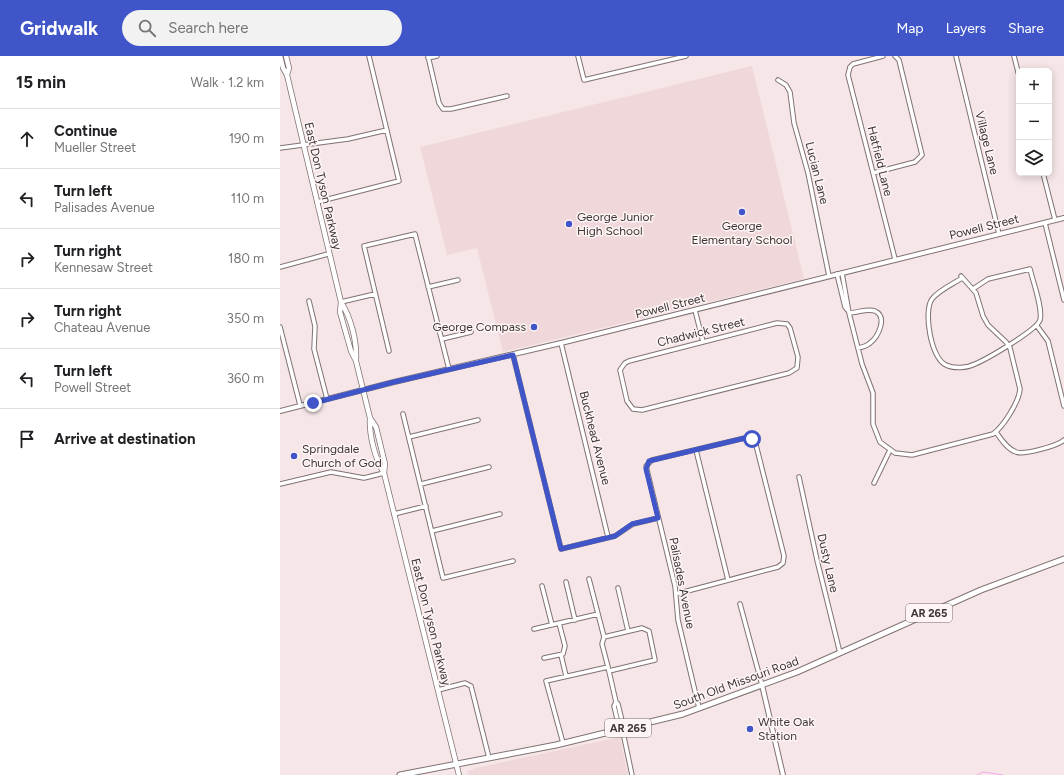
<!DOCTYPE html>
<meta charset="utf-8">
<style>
:root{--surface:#fff;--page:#f2f2f2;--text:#202124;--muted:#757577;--line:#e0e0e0;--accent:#3f55c8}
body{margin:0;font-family:Figtree,sans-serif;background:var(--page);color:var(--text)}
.controls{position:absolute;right:12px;top:12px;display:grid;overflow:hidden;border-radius:6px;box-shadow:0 2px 10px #0003}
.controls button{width:36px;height:36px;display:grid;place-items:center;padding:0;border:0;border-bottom:1px solid var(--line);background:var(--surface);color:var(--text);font:20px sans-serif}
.stop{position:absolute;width:12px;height:12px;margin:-9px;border:3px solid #3f55c8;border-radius:50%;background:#fff}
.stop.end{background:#3f55c8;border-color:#fff;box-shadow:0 1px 4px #0008}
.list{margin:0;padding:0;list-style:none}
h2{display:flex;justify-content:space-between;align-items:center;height:52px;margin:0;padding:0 16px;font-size:17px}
h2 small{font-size:13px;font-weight:400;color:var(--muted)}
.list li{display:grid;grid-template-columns:26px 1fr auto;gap:12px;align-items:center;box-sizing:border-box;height:60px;padding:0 16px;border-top:1px solid var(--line)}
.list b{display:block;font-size:15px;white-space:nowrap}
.list p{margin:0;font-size:13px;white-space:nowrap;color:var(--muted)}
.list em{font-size:13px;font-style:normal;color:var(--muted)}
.icon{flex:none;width:22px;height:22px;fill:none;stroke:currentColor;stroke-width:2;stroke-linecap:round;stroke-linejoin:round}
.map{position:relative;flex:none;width:784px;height:719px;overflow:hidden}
header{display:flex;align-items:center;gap:24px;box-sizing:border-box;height:56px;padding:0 20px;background:var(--accent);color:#fff}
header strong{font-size:19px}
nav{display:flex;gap:22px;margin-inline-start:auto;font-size:14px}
.search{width:280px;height:36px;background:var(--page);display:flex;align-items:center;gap:10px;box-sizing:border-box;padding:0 14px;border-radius:22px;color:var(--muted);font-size:15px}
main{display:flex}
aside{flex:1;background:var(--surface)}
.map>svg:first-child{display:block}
.built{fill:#efd7da}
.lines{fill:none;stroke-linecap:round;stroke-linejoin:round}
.stream{stroke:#f3a8ea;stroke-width:1}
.minor-casing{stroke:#807273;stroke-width:5.5}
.tertiary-casing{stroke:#807273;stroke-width:6}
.secondary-casing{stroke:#807273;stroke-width:6}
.primary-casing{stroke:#807273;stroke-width:7}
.minor{stroke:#fff;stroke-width:3.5}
.tertiary{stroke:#fff;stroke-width:4}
.secondary{stroke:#fff;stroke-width:4.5}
.primary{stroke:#fff;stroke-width:5}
.route{stroke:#3f55c8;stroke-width:5}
.poi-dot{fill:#3f55c8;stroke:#fff5f5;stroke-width:1.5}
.labels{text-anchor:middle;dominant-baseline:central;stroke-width:3;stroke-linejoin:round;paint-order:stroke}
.shield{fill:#fff5f5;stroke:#766f6f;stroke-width:1}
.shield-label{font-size:11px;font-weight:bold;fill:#3c3636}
.street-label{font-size:12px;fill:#3c3636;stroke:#fff5f5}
.poi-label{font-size:12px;fill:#3c3636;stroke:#fff5f5;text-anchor:start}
</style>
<header>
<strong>Gridwalk</strong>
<div class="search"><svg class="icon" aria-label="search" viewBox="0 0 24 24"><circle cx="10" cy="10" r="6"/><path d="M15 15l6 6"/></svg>Search here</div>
<nav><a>Map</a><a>Layers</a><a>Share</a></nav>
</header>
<main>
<aside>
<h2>15 min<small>Walk · 1.2 km</small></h2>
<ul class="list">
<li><svg class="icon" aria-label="ahead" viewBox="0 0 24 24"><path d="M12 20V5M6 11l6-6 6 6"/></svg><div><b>Continue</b><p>Mueller Street</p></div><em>190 m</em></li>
<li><svg class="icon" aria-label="left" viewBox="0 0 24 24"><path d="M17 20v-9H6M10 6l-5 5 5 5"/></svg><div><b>Turn left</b><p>Palisades Avenue</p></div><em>110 m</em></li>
<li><svg class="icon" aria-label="right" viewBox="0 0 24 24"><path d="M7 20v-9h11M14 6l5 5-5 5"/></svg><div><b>Turn right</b><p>Kennesaw Street</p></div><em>180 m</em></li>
<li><svg class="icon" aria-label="right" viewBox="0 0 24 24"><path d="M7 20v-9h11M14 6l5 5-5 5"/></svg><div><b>Turn right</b><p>Chateau Avenue</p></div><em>350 m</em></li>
<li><svg class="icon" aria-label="left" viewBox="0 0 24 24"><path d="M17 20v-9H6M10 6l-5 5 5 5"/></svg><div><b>Turn left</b><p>Powell Street</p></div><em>360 m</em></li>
<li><svg class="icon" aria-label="arrive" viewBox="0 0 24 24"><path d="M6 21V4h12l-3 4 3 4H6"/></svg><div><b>Arrive at destination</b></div></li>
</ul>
</aside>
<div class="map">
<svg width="784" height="719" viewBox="0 0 784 719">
<rect width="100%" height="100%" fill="#f6e6e7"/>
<path class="built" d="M472,10l52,213 -301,73 -26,-104 -30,7 -27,-108z
M340,681l8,38h-161l2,-4 7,-3z"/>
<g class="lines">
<path class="stream" d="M697,719l6,-3 20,3"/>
<defs>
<path id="minor" d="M148,0l11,47 4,6h8l56,-13
M298,0l6,24 102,-24
M603,0l-30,8 -3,3 -2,8 47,184
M676,0l43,178
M734,0l5,20
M148,2l9,-2
M498,24l8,5 4,7 4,31 14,50 21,103
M0,92l68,-9 39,-9
M593,117l42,-11 7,-7 -23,-95 -4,-4
M763,117l12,47
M37,146l82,-21 -30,-125
M765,167l19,77
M0,211l48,-13
M562,217l7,40 13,51 11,29v31l7,18 15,11 17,2 81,-21c10,-7 26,-32 27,-45l-10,-41 -4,-6 -18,-17 -5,-9 -7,-23 -15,-17
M557,218l8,33 4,5
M682,222c-9,6 -23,12 -30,21 -9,12 -1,60 14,66 8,4 21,3 29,-1 12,-5 62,-34 65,-44 3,-12 -7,-38 -10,-51l-42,10 -15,10
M148,231l30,-7
M29,245l6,25 -1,23 13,50
M61,246l34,-8
M415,254l8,32
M569,257c8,0 18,-5 26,-2 13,6 3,26 -5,32 -3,3 -7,4 -12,5
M497,267l10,1 3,4 8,29 -1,11 -8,5 -147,37 -9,-1 -6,-8 -7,-31 5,-7 4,-2z
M757,270l11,15 16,65
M0,271l20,78
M162,283l29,-7
M281,287l47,194
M109,295l-25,-105 51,-12 34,135
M233,299l48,194 54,-13 18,-12 25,-6
M123,358l40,164 70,-17
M716,376c5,7 11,17 20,20 8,3 41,-6 48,-12
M129,381l69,-17
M416,394l32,130
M519,421l18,83 23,93
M594,427l16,-33
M0,428l51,-12 33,6 20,-5
M141,428l68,-17
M114,458l32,-8
M152,475l68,-17
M309,523l15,58
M286,526l9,38
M262,530l10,39
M338,532l10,43
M396,538l102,-27 5,-4 1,-7 -28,-111 -4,-6 -7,-1 -93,22 -6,6 29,120 3,34 21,88
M460,548l22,81
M254,573l64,-15
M281,599l5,21
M264,602l19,-4 2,-8 -6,-23
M328,611l-6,-23 2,-7 38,-9 7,3 6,29 -46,11
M158,634l27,-7 6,3 18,72
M341,667h-3l-4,-17 2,-4 2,2 4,17 -1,2 11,52
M283,687l-17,-62 62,-14 8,35"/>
<path id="tertiary" d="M0,355l114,-29 167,-39 503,-125
M482,629l21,90"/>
<path id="secondary" d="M0,0l3,12 4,7 54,227 -1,10 11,39 5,10 14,57 6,9 9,37 -1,9 75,302
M6,0l3,12 -2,7
M61,246c10,16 16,39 15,58
M90,362c-1,17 5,41 14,55"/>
<path id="primary" d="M120,719l156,-30 127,-31 114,-42 184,-82 83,-31"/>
</defs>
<use href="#minor" class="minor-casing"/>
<use href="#tertiary" class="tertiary-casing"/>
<use href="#secondary" class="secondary-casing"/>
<use href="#primary" class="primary-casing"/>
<use href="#minor" class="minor"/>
<use href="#tertiary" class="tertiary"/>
<use href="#secondary" class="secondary"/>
<use href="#primary" class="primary"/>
</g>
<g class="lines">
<path class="route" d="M33,347l81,-21 119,-27 48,194 54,-13 17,-12 26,-6 -12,-49 3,-8 96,-23 7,1"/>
</g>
<g class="poi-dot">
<circle cx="462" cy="156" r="4"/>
<circle cx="289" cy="168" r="4"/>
<circle cx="254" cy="271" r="4"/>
<circle cx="14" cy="400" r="4"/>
<circle cx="470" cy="673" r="4"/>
</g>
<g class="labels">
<g class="shield">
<rect x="626" y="548" width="46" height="18" rx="3"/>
<rect x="325" y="663" width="46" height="18" rx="3"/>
</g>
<g class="shield-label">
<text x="649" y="557">AR 265</text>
<text x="348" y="672">AR 265</text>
</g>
<g class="street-label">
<text transform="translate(707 87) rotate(76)">Village Lane</text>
<text transform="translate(600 105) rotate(76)">Hatfield Lane</text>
<text transform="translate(537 117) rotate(76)">Lucian Lane</text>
<text transform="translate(43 130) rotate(77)">East Don Tyson Parkway</text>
<text transform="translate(704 171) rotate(-14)">Powell Street</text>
<text transform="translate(390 250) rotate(-14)">Powell Street</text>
<text transform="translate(421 276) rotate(-14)">Chadwick Street</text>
<text transform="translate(315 382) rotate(76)">Buckhead Avenue</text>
<text transform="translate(548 507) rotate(77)">Dusty Lane</text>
<text transform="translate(402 527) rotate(79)">Palisades Avenue</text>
<text transform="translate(151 566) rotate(76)">East Don Tyson Parkway</text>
<text transform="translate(456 627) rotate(-20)">South Old Missouri Road</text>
</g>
<g class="poi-label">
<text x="297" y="161">George Junior<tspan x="297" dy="14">High School</tspan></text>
<text x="462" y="170" text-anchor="middle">George<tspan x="462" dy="14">Elementary School</tspan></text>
<text x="246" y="271" text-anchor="end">George Compass</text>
<text x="22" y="393">Springdale<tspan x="22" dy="14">Church of God</tspan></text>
<text x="478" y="666">White Oak<tspan x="478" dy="14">Station</tspan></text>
</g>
</g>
</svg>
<div class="controls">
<button>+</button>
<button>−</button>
<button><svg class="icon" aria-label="layers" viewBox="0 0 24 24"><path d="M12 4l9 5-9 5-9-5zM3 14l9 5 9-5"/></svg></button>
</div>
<div class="stop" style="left:472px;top:383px"></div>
<div class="stop end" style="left:33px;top:347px"></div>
</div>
</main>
